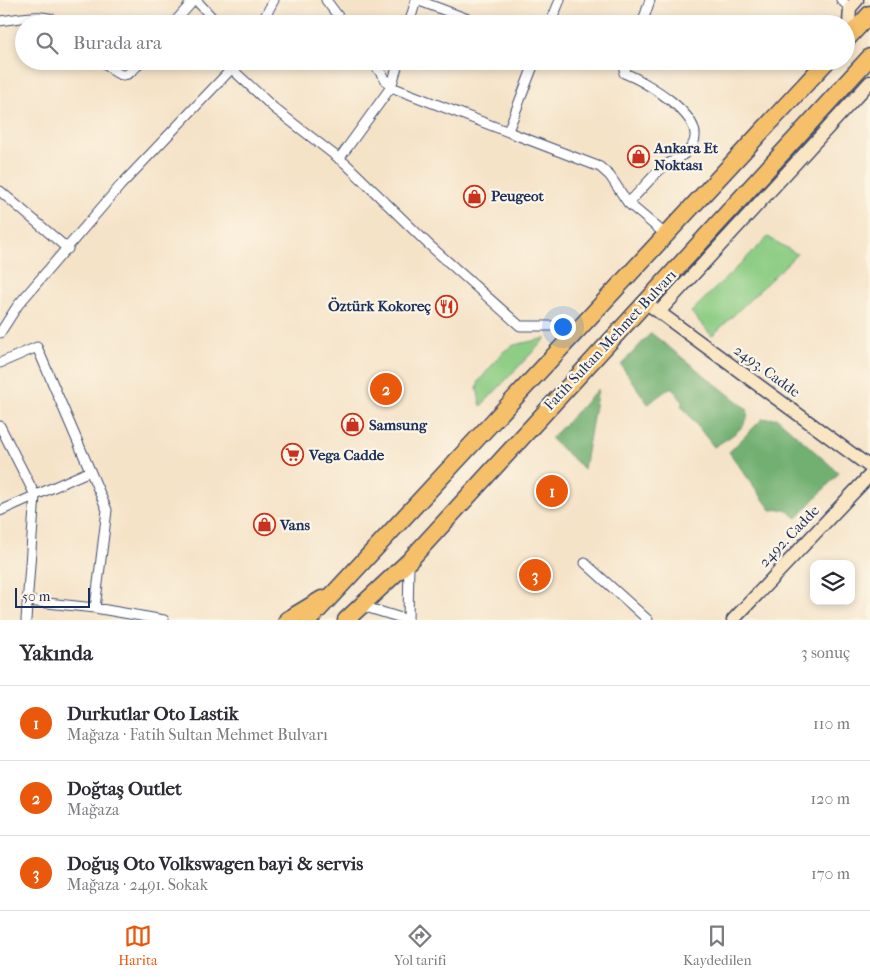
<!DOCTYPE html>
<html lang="tr">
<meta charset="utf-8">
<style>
:root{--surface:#fff;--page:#f2f2f3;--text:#2b2b33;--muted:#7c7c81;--line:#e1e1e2;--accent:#ea580c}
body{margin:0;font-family:"IM FELL French Canon",serif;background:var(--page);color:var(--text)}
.controls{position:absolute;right:15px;bottom:15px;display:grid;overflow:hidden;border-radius:10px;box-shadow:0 2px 8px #0003}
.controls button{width:45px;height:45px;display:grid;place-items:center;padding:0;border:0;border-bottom:1px solid var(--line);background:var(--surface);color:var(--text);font:25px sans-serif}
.scale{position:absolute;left:15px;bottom:12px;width:75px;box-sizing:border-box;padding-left:5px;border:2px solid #1b2f5e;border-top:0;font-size:14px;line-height:18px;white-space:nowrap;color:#1b2f5e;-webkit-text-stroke:4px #fcf5e5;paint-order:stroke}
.you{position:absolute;left:562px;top:326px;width:18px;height:18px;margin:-12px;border:4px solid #fff;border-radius:50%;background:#1a73e8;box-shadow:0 0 0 8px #1a73e833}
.badge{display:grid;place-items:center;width:32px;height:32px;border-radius:50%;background:var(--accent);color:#fff;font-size:16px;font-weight:700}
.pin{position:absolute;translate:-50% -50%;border:2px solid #fff;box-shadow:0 1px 5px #0006}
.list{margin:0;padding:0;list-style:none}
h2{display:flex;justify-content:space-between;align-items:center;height:65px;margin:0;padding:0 20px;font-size:21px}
h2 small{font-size:16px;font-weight:400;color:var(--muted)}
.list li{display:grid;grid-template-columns:32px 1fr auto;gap:15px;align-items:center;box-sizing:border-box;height:75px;padding:0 20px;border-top:1px solid var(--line)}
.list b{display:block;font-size:19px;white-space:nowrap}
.list p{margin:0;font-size:16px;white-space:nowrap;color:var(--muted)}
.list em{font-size:16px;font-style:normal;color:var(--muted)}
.icon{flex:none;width:28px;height:28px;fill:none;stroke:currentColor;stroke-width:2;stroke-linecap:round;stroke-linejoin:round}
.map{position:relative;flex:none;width:870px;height:620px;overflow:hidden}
.search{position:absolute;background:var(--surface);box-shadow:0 2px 8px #0003;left:15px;right:15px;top:15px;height:55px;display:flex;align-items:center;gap:12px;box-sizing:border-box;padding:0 18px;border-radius:28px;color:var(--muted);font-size:19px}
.sheet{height:290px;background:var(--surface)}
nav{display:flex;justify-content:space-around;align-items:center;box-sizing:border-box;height:70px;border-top:1px solid var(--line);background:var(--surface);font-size:14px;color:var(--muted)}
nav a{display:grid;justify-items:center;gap:2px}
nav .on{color:var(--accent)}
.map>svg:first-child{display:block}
.green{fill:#8ecd85;stroke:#547e72}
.forest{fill:#72b072;stroke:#467068}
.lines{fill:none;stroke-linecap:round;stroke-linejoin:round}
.street-casing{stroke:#3c4a6e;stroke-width:11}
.secondary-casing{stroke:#3c4a6e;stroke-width:15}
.highway-casing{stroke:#3c4a6e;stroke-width:19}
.street{stroke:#fff;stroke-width:9}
.secondary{stroke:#fbe6c4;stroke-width:12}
.highway{stroke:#f6c06b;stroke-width:16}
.labels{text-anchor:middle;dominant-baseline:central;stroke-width:4.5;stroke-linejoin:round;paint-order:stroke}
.poi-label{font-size:15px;font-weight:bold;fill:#1b2f5e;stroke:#fcf5e5;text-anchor:start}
.street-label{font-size:15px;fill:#1b2f5e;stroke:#fcf5e5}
</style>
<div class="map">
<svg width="870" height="620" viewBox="0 0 870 620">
<rect width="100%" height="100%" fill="#fcf5e5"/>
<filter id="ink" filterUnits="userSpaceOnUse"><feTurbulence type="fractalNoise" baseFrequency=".02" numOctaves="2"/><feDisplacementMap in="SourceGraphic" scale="10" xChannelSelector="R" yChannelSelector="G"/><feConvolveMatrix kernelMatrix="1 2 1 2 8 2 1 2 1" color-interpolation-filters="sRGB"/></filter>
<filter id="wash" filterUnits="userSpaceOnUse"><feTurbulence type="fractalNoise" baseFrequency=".0096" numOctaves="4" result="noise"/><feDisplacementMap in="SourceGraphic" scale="20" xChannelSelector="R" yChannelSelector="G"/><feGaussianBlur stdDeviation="1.12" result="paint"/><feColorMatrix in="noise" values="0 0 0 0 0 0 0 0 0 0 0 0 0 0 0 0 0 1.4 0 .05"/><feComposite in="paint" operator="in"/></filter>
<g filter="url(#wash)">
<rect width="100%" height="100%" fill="#f5e3c8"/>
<path class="green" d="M768,237l29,17 -85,82 -21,-24z
M546,338l-65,68 -4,-18 2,-7 25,-30 10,-6z"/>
<path class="forest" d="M651,333l96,76c5,18 -21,30 -33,38l-33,-42 2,-3 -12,-15 -23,17 -27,-39z
M598,389l-14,80 -33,-30z
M777,418l62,55 -42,45 -12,-9 -14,1 -42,-58 33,-33z"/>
</g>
<g filter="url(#ink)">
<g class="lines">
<defs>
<path id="street" d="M196,0l22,24
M326,0l18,24
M417,0l64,24
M841,0l9,8
M0,21c18,-2 46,-10 62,3
M173,24l21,-24
M261,24l13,-24
M409,24l7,-24
M550,24l10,-24
M642,24l8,-24
M102,61c18,16 23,21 39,0
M372,61l19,26 209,80 10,9 18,27 37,31
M233,70l42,39 71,55 81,79 93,83h61
M508,131l27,-70
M339,159l52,-72 8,-26
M0,191l68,58
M628,203c12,-11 23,-26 35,-36 10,-7 25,-12 30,-23 14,-27 -48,-63 -69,-71l4,-12
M0,333l18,-28 102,-119 119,-125
M0,363l37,-16 70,163 -12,98
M0,426l35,69 -9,125
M0,511l90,-40
M585,563l63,57
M28,601l67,7 69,12
M362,606l46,14
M408,620l1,-59"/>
<path id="secondary" d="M848,39l2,-31 7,-8
M652,307l218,160
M659,312l211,-230
M733,620l137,-145"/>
<path id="highway" d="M846,40l24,-26
M287,620l35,-21
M309,620l518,-559
M346,620l63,-59 461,-504"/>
</defs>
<use href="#street" class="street-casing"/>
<use href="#secondary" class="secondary-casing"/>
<use href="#highway" class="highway-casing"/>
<use href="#street" class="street"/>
<use href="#secondary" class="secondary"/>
<use href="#highway" class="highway"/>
</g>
</g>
<defs>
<symbol id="shop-ring" viewBox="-11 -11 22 22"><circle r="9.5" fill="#fcf5e5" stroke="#c8321e" stroke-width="1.5"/><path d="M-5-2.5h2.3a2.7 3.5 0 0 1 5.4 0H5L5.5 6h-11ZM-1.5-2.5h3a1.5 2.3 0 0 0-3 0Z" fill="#c8321e"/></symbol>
<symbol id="restaurant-ring" viewBox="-11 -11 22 22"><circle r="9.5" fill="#fcf5e5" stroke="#c8321e" stroke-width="1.5"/><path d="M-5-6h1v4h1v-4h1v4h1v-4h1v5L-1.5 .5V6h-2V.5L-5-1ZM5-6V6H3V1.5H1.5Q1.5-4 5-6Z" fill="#c8321e"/></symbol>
<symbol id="supermarket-ring" viewBox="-11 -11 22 22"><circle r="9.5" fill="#fcf5e5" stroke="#c8321e" stroke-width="1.5"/><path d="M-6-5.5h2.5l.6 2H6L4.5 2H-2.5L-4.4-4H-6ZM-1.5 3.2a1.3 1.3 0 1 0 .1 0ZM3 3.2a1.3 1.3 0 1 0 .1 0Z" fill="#c8321e"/></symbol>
</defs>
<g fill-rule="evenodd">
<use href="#shop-ring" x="626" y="144" width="25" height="25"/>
<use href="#shop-ring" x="462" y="184" width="25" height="25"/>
<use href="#restaurant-ring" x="434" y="294" width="25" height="25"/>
<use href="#shop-ring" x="340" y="412" width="25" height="25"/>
<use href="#supermarket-ring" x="280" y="442" width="25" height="25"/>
<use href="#shop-ring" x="252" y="512" width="25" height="25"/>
</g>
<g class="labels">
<g class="poi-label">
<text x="654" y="148">Ankara Et<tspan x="654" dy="17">Noktası</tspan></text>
<text x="491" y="196">Peugeot</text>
<text x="431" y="306" text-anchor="end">Öztürk Kokoreç</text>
<text x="369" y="425">Samsung</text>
<text x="309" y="455">Vega Cadde</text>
<text x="280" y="525">Vans</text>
</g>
<g class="street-label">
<text transform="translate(610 340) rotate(-47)">Fatih Sultan Mehmet Bulvarı</text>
<text transform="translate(767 371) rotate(36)">2493. Cadde</text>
<text transform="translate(789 536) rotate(-46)">2492. Cadde</text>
</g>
</g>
</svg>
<div class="controls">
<button><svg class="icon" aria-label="layers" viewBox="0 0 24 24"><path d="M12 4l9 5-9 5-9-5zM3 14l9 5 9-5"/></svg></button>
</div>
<div class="scale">50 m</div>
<div class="you"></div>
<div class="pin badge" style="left:552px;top:491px">1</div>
<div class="pin badge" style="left:386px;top:389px">2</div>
<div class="pin badge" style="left:535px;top:575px">3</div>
<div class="search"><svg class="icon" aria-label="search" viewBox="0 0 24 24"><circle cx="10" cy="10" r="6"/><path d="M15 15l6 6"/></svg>Burada ara</div>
</div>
<section class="sheet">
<h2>Yakında<small>3 sonuç</small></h2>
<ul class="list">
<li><span class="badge">1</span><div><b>Durkutlar Oto Lastik</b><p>Mağaza · Fatih Sultan Mehmet Bulvarı</p></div><em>110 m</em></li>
<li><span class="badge">2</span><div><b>Doğtaş Outlet</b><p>Mağaza</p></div><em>120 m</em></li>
<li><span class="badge">3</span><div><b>Doğuş Oto Volkswagen bayi &amp; servis</b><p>Mağaza · 2491. Sokak</p></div><em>170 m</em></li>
</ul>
</section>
<nav>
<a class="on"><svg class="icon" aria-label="map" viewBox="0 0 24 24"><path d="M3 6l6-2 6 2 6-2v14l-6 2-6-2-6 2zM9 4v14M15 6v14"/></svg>Harita</a>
<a><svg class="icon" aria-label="directions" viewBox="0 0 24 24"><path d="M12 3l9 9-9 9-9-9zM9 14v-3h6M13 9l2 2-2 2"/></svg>Yol tarifi</a>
<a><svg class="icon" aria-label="saved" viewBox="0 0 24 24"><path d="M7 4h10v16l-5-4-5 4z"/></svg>Kaydedilen</a>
</nav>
